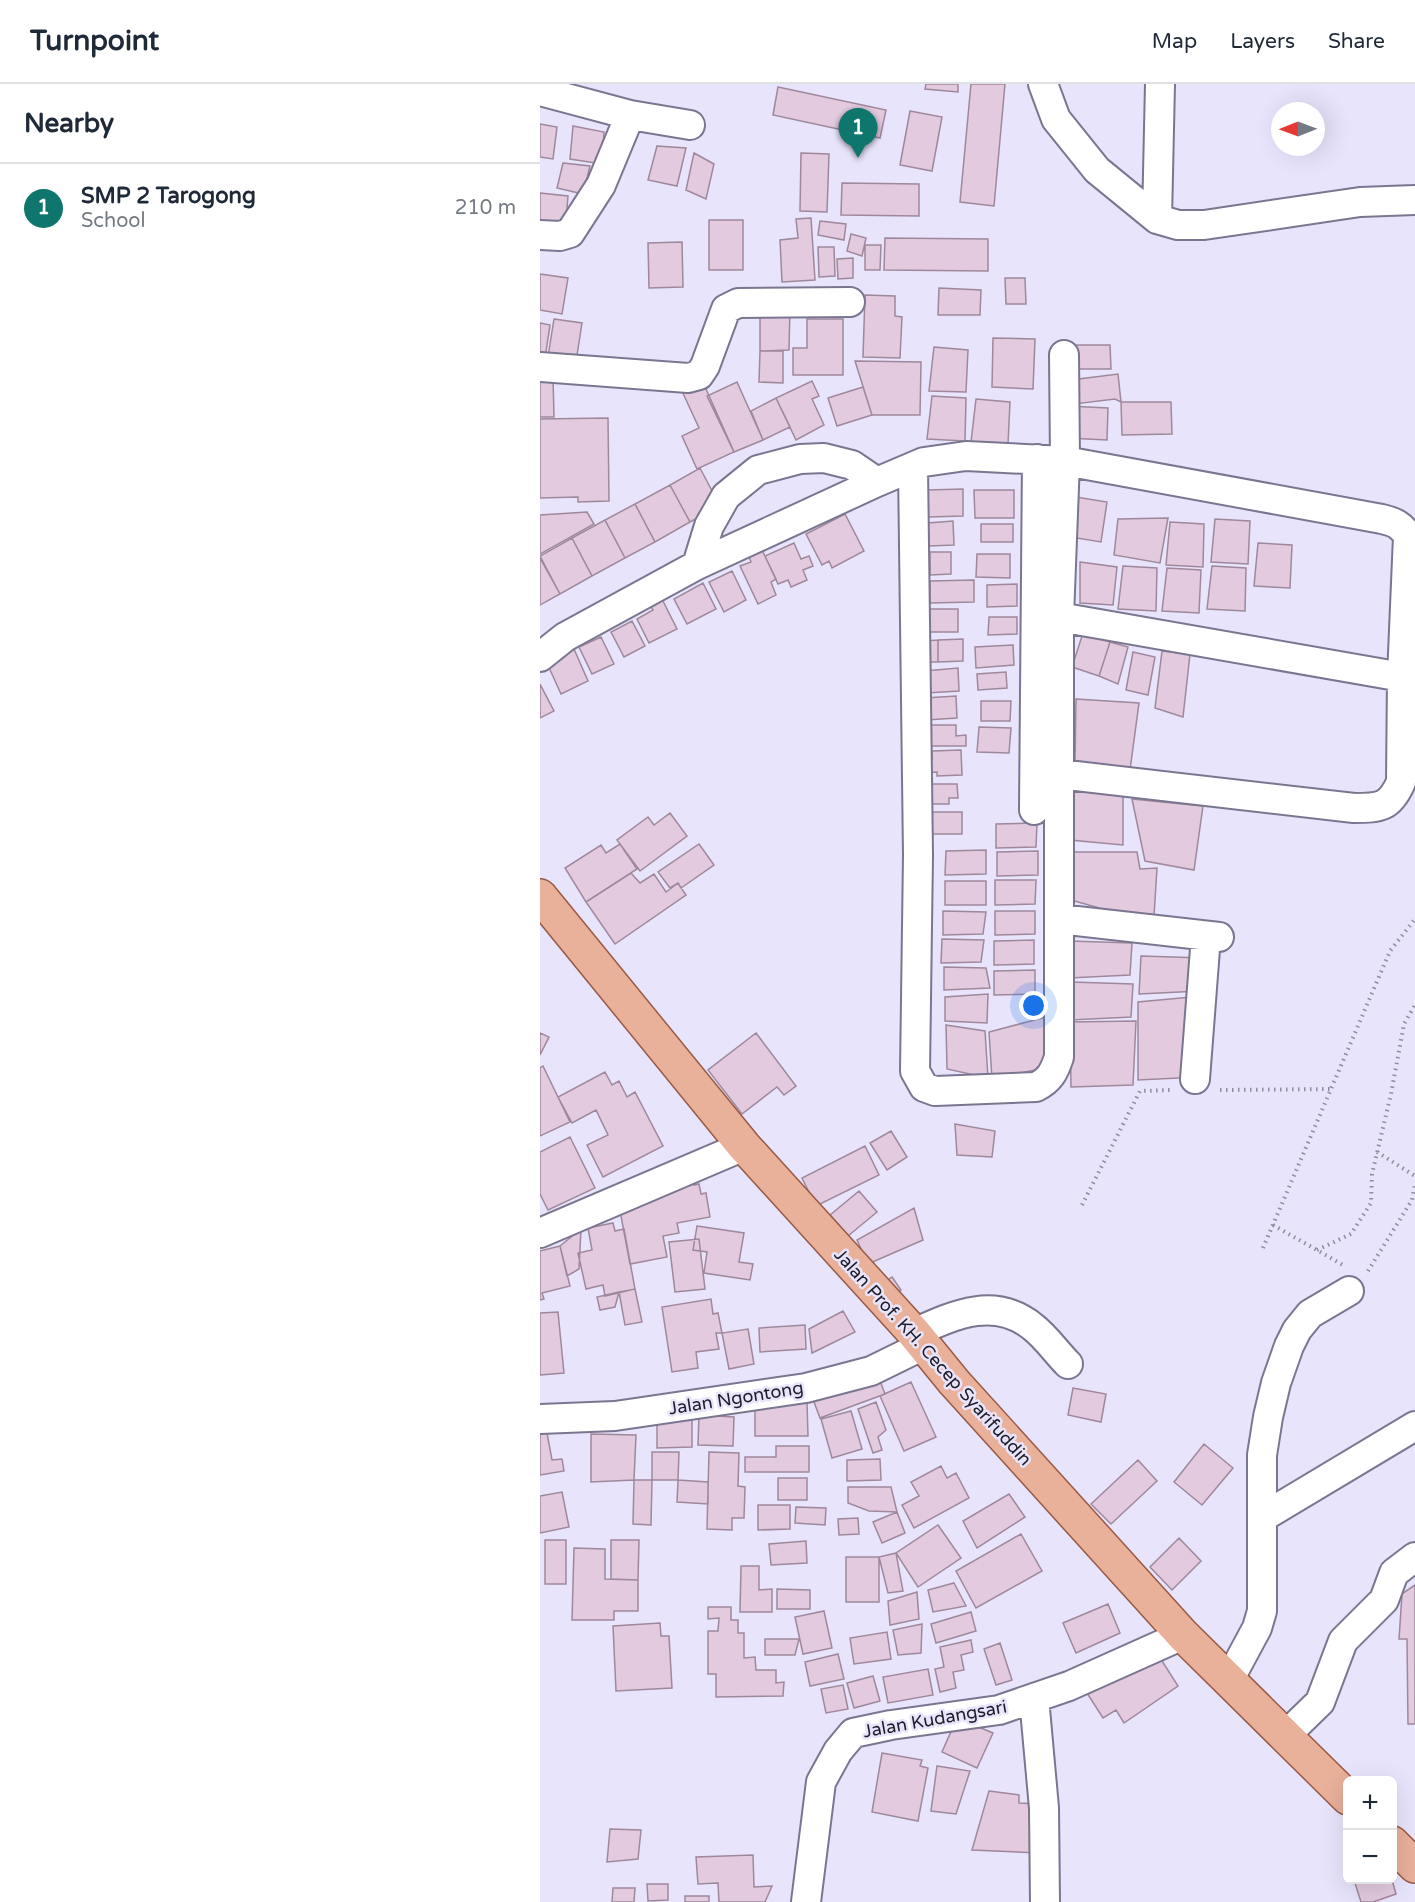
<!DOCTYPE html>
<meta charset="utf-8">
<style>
:root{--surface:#fff;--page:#f2f2f3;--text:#1f2937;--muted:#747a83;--line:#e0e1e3;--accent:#0f766e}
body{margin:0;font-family:"Varela Round",sans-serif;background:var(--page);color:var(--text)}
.controls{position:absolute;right:18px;bottom:18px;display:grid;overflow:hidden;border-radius:9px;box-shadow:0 6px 24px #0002}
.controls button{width:54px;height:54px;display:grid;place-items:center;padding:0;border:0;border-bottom:2px solid var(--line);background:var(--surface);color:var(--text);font:30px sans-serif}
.compass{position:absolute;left:731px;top:18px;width:54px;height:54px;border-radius:50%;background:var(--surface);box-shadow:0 6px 24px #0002;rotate:269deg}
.you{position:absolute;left:494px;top:922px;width:21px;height:21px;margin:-15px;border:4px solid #fff;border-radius:50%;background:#1a73e8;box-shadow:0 0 0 9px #1a73e833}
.badge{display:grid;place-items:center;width:39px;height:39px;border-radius:50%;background:var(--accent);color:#fff;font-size:20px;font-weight:700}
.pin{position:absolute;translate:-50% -50px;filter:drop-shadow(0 2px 3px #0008)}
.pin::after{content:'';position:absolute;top:32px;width:21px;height:18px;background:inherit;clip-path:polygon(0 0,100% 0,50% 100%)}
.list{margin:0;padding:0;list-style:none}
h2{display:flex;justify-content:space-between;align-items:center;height:78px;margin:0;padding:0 24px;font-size:26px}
h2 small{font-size:20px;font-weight:400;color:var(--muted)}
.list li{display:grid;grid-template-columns:39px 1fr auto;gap:18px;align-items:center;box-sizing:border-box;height:90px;padding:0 24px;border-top:2px solid var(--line)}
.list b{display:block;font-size:22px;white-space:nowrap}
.list p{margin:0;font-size:20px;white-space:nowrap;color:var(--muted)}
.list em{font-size:20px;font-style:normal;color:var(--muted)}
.map{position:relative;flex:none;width:875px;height:1818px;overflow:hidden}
header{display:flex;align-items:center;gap:36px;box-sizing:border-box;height:84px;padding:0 30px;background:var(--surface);border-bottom:2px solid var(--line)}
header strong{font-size:28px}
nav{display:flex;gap:33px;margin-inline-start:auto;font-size:21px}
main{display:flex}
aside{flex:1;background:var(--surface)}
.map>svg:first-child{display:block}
.building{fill:#e3cadf;stroke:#9f889b;stroke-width:1.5}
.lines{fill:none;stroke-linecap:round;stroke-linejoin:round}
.minor-casing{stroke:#7b7690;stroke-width:32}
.major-casing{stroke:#985a46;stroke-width:36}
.path{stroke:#8f8c9e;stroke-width:4;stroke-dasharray:1.5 4.5;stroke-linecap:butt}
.minor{stroke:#fff;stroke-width:28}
.major{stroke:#e9b09a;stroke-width:33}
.labels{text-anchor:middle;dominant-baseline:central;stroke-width:5;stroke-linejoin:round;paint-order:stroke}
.street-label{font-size:18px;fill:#1e1c26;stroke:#e8e4fc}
</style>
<header>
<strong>Turnpoint</strong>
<nav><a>Map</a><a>Layers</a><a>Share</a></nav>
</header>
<main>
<aside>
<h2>Nearby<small></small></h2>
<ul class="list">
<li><span class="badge">1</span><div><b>SMP 2 Tarogong</b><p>School</p></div><em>210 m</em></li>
</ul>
</aside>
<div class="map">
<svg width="875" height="1818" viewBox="0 0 875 1818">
<rect width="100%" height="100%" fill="#e8e4fc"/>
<path class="building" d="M386,0h32v8l-33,-3z
M431,0h34l-11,122 -34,-4z
M238,3l108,23 -6,28 -107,-23z
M370,27l32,6 -10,54 -32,-6z
M0,40l17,3 -4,32 -13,-2z
M33,42l31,6 -2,32 -32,-5z
M117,62l29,2 -9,38 -29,-6z
M154,69l20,11 -8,35 -20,-9z
M261,69l28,1 -2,58 -27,-1z
M23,79l27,3 -7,28 -26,-6z
M302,99l77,1v32l-78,-1z
M0,109l28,3 -2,25 -26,6z
M271,134l4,62 -33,2 -2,-42 18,-2 -2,-19z
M169,136h34v50h-34z
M280,137l26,3 -2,16 -26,-5z
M311,150l15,4 -4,18 -15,-5z
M345,154l103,1v32l-104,-1z
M142,158l1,45 -34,1 -1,-45z
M325,161h16l-1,25h-15z
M278,163h16l1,29 -16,1z
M313,174v20l-15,1 -1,-20z
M0,190l28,4 -6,36 -22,-4z
M465,194h20l1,26h-20z
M399,204l42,2 -1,25h-42z
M325,211l30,1v20l7,1 -2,41 -37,-1z
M220,222h30l-1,44 -29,1z
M14,235l28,4 -7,45 -28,-5z
M267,235h36v56h-50v-27h14z
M0,239l10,2 -5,33h-5z
M453,254l42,1 -2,50 -41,-2z
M536,261h34l1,24h-35z
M394,263l34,3 -2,42 -37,-1z
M220,267h23v32l-24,-1z
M315,277l66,1 -1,53h-48z
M578,290l3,28 -6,-3 -41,5 -3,-24z
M13,293l1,40h-14v-39z
M162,296l32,72 -37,17 -15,-33 17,-8 -18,-39z
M272,297l7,15 -7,3 12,26 -28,15 -20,-42z
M197,298l26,58 -29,12 -27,-56z
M323,303l9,28 -35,11 -9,-28z
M392,312l34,2 -1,43 -38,-2z
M236,314l14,29 -27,13 -12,-29z
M436,315l34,3 -2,42 -37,-2z
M581,318h50l1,32 -50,1z
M527,322l41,2 -1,32 -41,-2z
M68,334l1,83 -31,1v-5l-38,1v-79z
M160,384l20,38 -30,16 -20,-37z
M130,401l20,37 -35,20 -20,-38z
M423,405v27l-35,1 -1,-27z
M434,406h40v28h-39z
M530,412l37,6 -6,40 -37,-6z
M95,420l20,38 -30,16 -20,-38z
M47,428l7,12 -54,30v-39z
M305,430l19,37 -32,17 -3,-7 -7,4 -16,-31z
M628,434l-8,45 -46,-8 4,-36z
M675,435l35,2 -2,43 -37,-2z
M65,436l20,38 -33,18 -20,-38z
M413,437l1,24 -25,1 -1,-23z
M630,438l34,2 -1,43 -37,-2z
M441,440h32v18h-32z
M32,454l20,38 -32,18 -20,-38z
M254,459l7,16 8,-3 4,10 -10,4 4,10 -16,7 -3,-7 -10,4 -13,-28z
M718,459l34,2 -2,43 -36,-2z
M222,466l14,29 -5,3 5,13 -18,9 -18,-38 11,-4 -2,-5z
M390,468h21v22l-21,1z
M437,470h33v24l-34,-1z
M0,474l20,36 -20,11z
M540,478l37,5 -4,38 -33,-2z
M583,482l34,2 -1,43 -38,-2z
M672,482l34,2 -1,43 -38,-2z
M627,484l34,2 -2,43 -37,-2z
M192,487l14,29 -22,12 -15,-30z
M434,496v22l-44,1v-22z
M163,499l13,26 -29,15 -13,-25z
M477,500v22l-30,1v-22z
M122,515l15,30 -28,14 -12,-24 16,-9 -3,-5z
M387,525h31v23h-31z
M449,533h28v17l-29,1z
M92,537l13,25 -21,11 -13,-25z
M543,549l27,9 -11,34 -27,-9z
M61,553l13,27 -22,10 -13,-27z
M423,555v22l-25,1v-22z
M398,556v22h-13v-21z
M570,558l18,5 -10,37 -19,-8z
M473,561l1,20 -38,3 -1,-21z
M34,565l14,32 -27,13 -15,-33z
M622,567l28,3 -7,63 -28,-9z
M593,568l22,5 -7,38 -22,-5z
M418,584l1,23 -32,2 -2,-22z
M466,588l1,16 -29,2 -1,-16z
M0,600l14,27 -14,7z
M416,612l1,22 -31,2 -1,-22z
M536,615l63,4 -9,67 -55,-7z
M441,617h30l-1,20h-29z
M384,641h32v11l10,-1v11h-42z
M439,643l32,1 -2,25 -32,-1z
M421,666l1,25 -25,1v-4l-15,1v-13h10v-9z
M381,700h36l1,14h-9v6h-28z
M530,703l53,4v54l-53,-5z
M592,715l71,7 -9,64 -49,-9z
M380,728h42v22h-42z
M130,729l17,23 -47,35 -23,-31 31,-23 6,8z
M497,739l-1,24 -40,1v-24z
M80,760l17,25 -51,33 -21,-34 36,-23 5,8z
M159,760l15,21 -33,23 -3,-5 -8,5 -12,-16z
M446,766v24l-41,1 1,-24z
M498,767v24l-41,1v-24z
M532,768h65l3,17 17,-1 -3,48 -45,-1 -10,-7 -28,-8z
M91,789l9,10 14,-9 12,18 12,-9 8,12 -71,49 -29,-42z
M455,796h41l-1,24 -40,1z
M405,797h41v24h-41z
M403,827l43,1 -3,22 -40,1z
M455,827h40v23l-40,1z
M402,855l42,1 -3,22 -40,1z
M494,856v24l-40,1v-24z
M530,857l62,2 -2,32 -61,3z
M601,872l62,2 -3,33 -61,3z
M404,883l42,1 4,20 -46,2z
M495,886v24l-41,1v-24z
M531,898l62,2 -2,33 -61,3z
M448,910l-1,29 -42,-2v-24z
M662,912l-3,81 -61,3v-78z
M506,933l3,50 -57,12 -3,-47z
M596,937l-3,64 -62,2 -1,-65z
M406,941l39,6 3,47 -41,-9z
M0,949l9,4 -9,18z
M216,949l40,53 -12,9 -7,-8 -35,27 -34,-44z
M3,982l27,56 -30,14v-68z
M65,988l7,13 7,-4 8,16 8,-5 28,54 -60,31 -16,-32 21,-10 -12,-25 -24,13 -14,-26z
M415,1040l40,7 -3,26 -35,-2z
M351,1047l16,26 -20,13 -17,-27z
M30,1053l25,51 -47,22 -8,-16v-42z
M325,1062l14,29 -63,31 -14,-28z
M152,1091l2,10 5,-1 2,10 5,-1 4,24 -33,6 2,10 -16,3 4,21 -37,7 -12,-64z
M319,1107l18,21 -29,24 -18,-21z
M374,1124l9,32 -55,24 -11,-24z
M73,1139l2,8 9,-2 11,60 -30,7 -2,-11 -17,4 -8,-36 14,-3 -4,-22z
M157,1142l47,7 -5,29 14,2 -3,16 -46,-7 3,-21 -14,-2z
M41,1145l-2,40 -12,7 -7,-30z
M159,1155l6,50 -30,3 -6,-50z
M20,1162l10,40 -28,7 2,6 -4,1v-49z
M352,1193l9,13 -14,9 -8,-13z
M95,1205l7,33 -17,3 -6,-33z
M79,1208l-4,15 -15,3 -3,-13z
M171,1215l2,15 5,-1 4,20h-6l3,16 -23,3 2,16 -26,4 -10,-65z
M303,1227l12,21 -43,21 -3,-24z
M18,1228l6,61 -24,2v-62z
M265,1241l1,24 -46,3 -1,-24z
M208,1245l6,35 -25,5 -7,-36z
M336,1286l9,24 -65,24 -9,-24z
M371,1298l25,55 -32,14 -24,-55z
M533,1304l33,6 -5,28 -33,-7z
M215,1318h52l1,34h-53z
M336,1318l10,28 -8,7 4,13 -9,3 -15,-44z
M311,1327l11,38 -30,9 -11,-39z
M159,1331l35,2 -1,29 -35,-1z
M117,1334h35v29l-35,1z
M7,1349l5,27 10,-1 2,12 -24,4v-41z
M51,1350l45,1 -2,45 -43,2z
M664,1360l29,24 -31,37 -28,-23z
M236,1362h33v26h-64v-15h31z
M112,1368h27l-1,28h-26z
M169,1368l30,1 -1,33 7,1 -1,31h-12v12l-25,-1z
M340,1375l1,21 -34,1v-21z
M598,1376l19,21 -46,43 -20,-20z
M401,1382l6,12 9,-5 13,25 -55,30 -12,-23 17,-9 -8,-14z
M238,1394h29v22h-29z
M94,1396h18l-1,45 -18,-1z
M138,1396l30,2v22l-31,-2z
M308,1403h43l6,25 -28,-1 -21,-8z
M22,1408l7,35 -29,6v-37z
M469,1410l16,23 -48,31 -14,-27z
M218,1421h32v24l-32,1z
M256,1423l30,1 -1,17 -30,-2z
M357,1428l8,21 -23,10 -9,-21z
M318,1434l1,16 -20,1 -1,-16z
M398,1441l23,33 -43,29 -22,-34z
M481,1450l21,37 -66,37 -20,-37z
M639,1454l22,23 -29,29 -22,-23z
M5,1456h21v44h-21z
M71,1456h28l-1,40 -27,-1z
M266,1457l1,22 -36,2 -2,-21z
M34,1464l31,1v30l33,1v31h-24v9h-42z
M356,1469l7,38 -15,2 -9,-36z
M306,1473h33v45h-33z
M201,1482h18v24l13,-1v23h-32z
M414,1499l12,23 -33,6 -5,-22z
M875,1501v139h-7l-1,-85h-8l3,-45z
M237,1505l33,1v19h-33z
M377,1508l2,27 -29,6 -2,-24z
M568,1520l12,29 -44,20 -13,-30z
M168,1523h23v13h7v13h6v25l11,-1 1,13h20v13l8,-1 -1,14 -67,1v-23h-8v-43h10l1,-13 -11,1z
M284,1527l8,37 -29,6 -8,-37z
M431,1528l5,19 -40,12 -5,-19z
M120,1539l1,13h8l3,52 -56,3 -3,-65z
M382,1540l-1,29 -23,2 -5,-25z
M347,1548l4,27 -37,5 -4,-26z
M225,1555h34l-4,16h-30z
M431,1556l2,12 -12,3 3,15 -11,2 3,16 -16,4 -5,-23 9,-2 -4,-20z
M460,1559l12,37 -16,5 -12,-36z
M617,1569l21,33 -54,37 -8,-13 -13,8 -18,-28z
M298,1570l6,25 -34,7 -5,-24z
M388,1585l5,26 -45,8 -5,-26z
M333,1592l7,25 -26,7 -7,-25z
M303,1601l5,24 -22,4 -5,-24z
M417,1634l36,15 -16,35 -35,-16z
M342,1669l40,7 -2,6 8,2 -10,53 -46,-9z
M397,1682l33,5 -14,43 -25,-3z
M449,1707l30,4v8l19,1 2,49 -68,-3z
M70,1745l31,1 -3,29 -31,3z
M213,1771l1,32 18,-1 -7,16h-46l-1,-19 -20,1 -2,-27z
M814,1796h24l2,3 12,-3 4,14 -23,8h-12z
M107,1800h21v16l-20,1z
M73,1804h22l-1,14h-22z
M145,1812h24v6h-24z"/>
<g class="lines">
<defs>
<path id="minor" d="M503,0l13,35 41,51 60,49 21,6h26l156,-23 55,-2
M0,7l90,24 60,10
M617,135l3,-135
M0,151l20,1 10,-3 31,-48 29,-70
M0,283l148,11 11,-3 6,-9 21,-57 12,-6 112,-1
M373,383l5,388 -3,216 9,16 11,4 101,-4c14,-7 18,-15 23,-30v-440l6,-156 -1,-106
M157,481l12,-39 17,-30 32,-26 42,-11 24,-1 28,7 25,17
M519,533l343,60
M0,573l25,-20 132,-72 180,-83 47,-20 42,-6 99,5 317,58c13,3 19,6 26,17l-6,141 -1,105c-11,25 -20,26 -47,26l-295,-34
M494,726l3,-351
M519,835l160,18
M655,995l11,-143
M0,1149l204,-87
M374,1249c38,-17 80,-38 119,-6 13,10 23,25 35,37
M0,1335l75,-3 191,-28 65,-17 53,-26
M723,1433l152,-91
M689,1596l28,-52 5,-17v-156l6,-38 8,-34 13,-37 8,-16 13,-16 39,-23
M494,1614l10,110 1,94
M745,1652l35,-34 23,-61 41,-41 10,-27 21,-16
M266,1818l15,-120 17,-31 15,-18 38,-8 108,-15 70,-24 114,-51"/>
<path id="major" d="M0,812l204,250 170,187 40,49 229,253 165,163
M852,1759l23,23"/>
</defs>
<use href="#minor" class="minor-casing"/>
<use href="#major" class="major-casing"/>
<path class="path" d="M680,1006l112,-1
M837,1068l38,24
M542,1121l58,-114 31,-1
M733,1141l70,40
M723,1164l127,-297 25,-32
M777,1166l34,-16 20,-31 1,-29 19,-80 13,-70 11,-19
M828,1187l44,-71 3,-16"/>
<use href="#minor" class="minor"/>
<use href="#major" class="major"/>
</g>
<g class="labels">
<g class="street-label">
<text transform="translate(393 1273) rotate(48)">Jalan Prof. KH. Cecep Syarifuddin</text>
<text transform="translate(196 1314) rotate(-9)">Jalan Ngontong</text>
<text transform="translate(395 1635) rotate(-10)">Jalan Kudangsari</text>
</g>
</g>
</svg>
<div class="controls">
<button>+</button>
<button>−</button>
</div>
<svg class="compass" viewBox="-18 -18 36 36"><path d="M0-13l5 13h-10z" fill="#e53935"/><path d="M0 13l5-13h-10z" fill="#747a83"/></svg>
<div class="you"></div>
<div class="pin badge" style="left:318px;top:74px">1</div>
</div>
</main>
